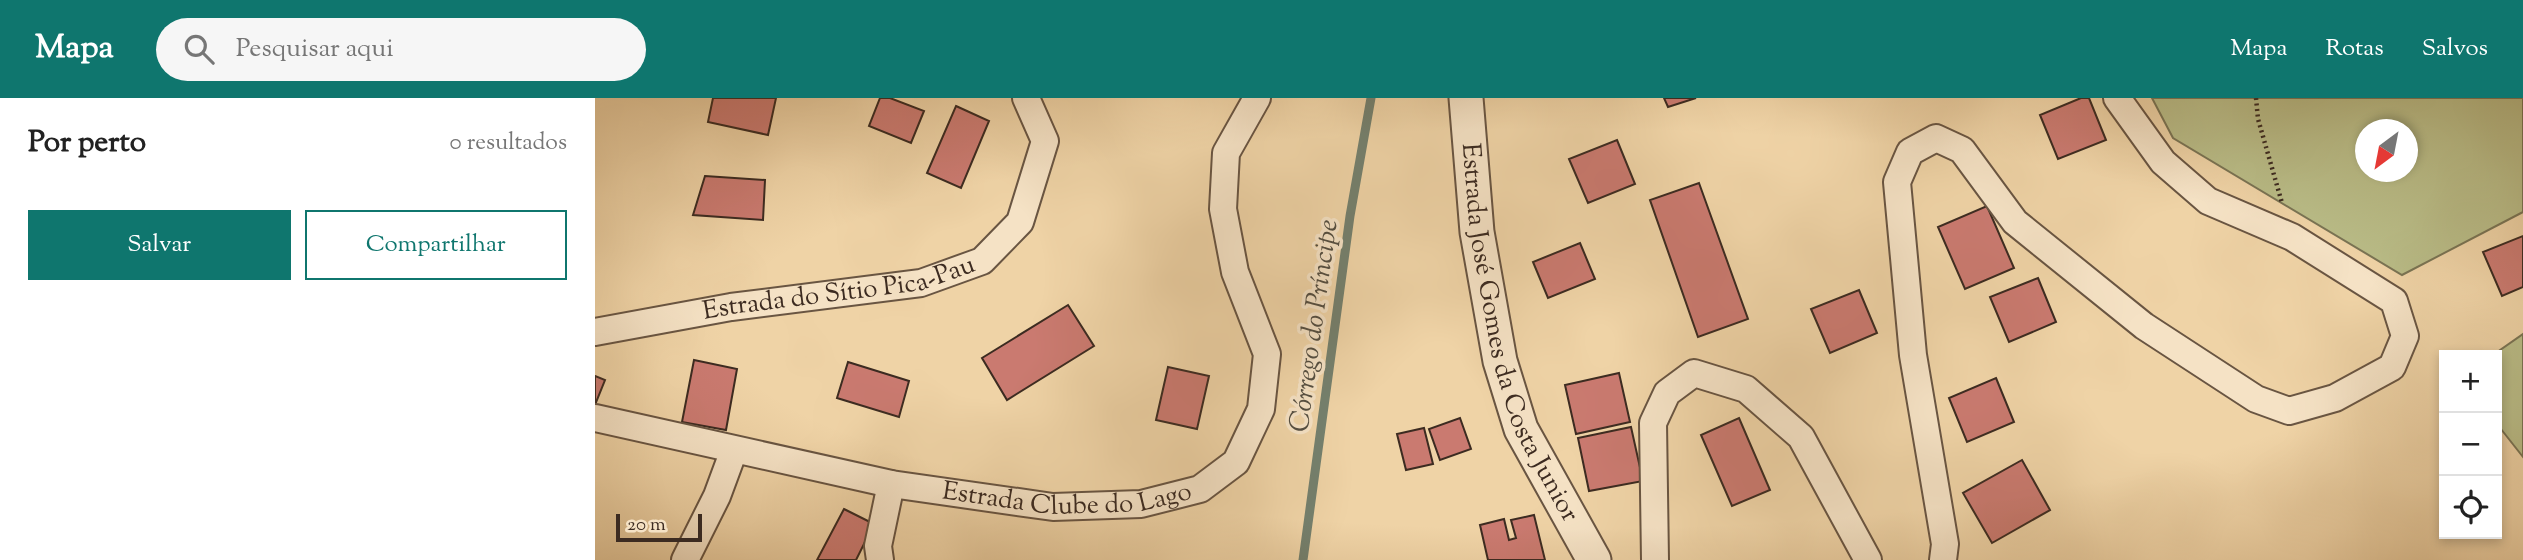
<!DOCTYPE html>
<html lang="pt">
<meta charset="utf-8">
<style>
:root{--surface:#fff;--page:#f6f6f6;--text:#222;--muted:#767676;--line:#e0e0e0;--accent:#0f766e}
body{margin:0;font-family:"Sorts Mill Goudy",serif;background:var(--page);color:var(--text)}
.controls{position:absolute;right:21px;bottom:21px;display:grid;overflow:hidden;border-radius:0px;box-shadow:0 4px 10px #0003}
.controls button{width:63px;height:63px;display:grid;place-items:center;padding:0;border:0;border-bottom:2px solid var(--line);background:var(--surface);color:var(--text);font:35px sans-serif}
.compass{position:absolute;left:1760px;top:21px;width:63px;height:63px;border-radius:50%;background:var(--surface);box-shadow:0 4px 10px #0003;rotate:212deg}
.scale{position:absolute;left:21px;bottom:18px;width:86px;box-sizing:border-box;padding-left:7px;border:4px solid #3c2b21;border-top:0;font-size:19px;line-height:24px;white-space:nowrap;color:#3c2b21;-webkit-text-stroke:5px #f5e2c5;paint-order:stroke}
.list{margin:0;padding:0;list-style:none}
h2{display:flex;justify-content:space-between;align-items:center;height:91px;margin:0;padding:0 28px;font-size:30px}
h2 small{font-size:23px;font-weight:400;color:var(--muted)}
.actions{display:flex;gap:14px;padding:21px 28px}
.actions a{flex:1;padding:16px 0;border:2px solid var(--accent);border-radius:0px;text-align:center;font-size:24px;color:var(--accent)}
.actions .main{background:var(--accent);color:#fff}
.icon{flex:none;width:38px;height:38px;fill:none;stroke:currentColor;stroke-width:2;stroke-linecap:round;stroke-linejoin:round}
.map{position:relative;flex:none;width:1928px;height:462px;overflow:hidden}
header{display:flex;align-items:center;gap:42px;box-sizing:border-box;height:98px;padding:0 35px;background:var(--accent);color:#fff}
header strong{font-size:33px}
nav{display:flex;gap:38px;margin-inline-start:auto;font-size:24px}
.search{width:490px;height:63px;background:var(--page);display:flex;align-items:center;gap:18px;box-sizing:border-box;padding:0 24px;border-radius:38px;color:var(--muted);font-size:26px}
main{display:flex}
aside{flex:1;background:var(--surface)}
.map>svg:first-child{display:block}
.green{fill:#b9bc87;stroke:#7a7454;stroke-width:2;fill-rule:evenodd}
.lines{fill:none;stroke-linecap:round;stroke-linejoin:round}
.stream{stroke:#74806e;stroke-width:9}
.building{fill:#ca7a70;stroke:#3c2b21;stroke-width:2}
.minor-casing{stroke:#695542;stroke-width:30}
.tertiary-casing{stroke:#695542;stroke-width:37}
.path{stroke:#3c2b21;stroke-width:4.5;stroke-dasharray:2 3.5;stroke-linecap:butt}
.minor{stroke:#f5e2c5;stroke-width:26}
.tertiary{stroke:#f5e2c5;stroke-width:33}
.labels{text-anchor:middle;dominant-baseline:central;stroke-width:7;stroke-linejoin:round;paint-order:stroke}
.street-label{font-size:26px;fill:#3c2b21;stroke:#f5e2c5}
.water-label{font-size:28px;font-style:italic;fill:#544e41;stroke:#f5e2c5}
</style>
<header>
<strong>Mapa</strong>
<div class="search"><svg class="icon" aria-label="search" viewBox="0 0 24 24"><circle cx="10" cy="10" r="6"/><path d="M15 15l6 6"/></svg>Pesquisar aqui</div>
<nav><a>Mapa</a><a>Rotas</a><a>Salvos</a></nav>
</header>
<main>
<aside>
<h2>Por perto<small>0 resultados</small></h2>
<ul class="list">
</ul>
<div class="actions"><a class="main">Salvar</a><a>Compartilhar</a></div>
</aside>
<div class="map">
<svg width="1928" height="462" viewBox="0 0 1928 462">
<rect width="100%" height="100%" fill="#efd3a6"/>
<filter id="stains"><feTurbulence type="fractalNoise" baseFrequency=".00286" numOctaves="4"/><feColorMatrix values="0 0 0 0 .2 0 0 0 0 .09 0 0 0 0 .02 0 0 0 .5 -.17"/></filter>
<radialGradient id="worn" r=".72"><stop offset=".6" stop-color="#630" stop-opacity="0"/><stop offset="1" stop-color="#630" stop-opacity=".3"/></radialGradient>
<path class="green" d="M1557,0h371v114l-121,63 -229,-137zM1770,32h42v42h-42z
M1928,236v123l-26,-33v-69h-4z"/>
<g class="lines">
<path class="stream" d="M708,462l47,-344 21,-118"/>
</g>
<path class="building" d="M118,0h63l-8,37 -60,-13z
M285,0h10l34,13 -13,32 -42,-17z
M1069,0h32l-28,9z
M1486,0h8l17,42 -48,19 -18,-44z
M361,8l33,15 -28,67 -34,-15z
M1022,42l18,44 -47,19 -19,-44z
M110,78l60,4 -2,40 -70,-5z
M1104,85l49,136 -50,18 -48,-137z
M1392,108l27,62 -49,21 -27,-62z
M1928,138v51l-21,9 -19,-44z
M985,145l15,36 -47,19 -15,-36z
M1443,180l18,44 -47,20 -19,-45z
M1264,192l18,43 -47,20 -19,-44z
M473,207l26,41 -87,54 -25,-42z
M99,262l43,9 -11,61 -44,-8z
M253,264l61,19 -10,36 -62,-19z
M573,269l41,9 -12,53 -41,-9z
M1024,275l11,49 -54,12 -11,-49z
M0,278l10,4 -10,25z
M1401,280l18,44 -47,20 -18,-44z
M865,320l11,31 -31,11 -11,-31z
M1144,320l31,72 -38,16 -31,-71z
M1036,329l12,54 -54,10 -11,-53z
M829,330l9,36 -27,6 -9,-36z
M1427,362l28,50 -58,33 -29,-50z
M249,411l30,15 -18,36h-39z
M939,417l11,45h-57l-8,-35 24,-6 5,21 7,-2 -5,-18z"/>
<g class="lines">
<defs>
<g id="minor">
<path id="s1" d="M0,234l136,-25 190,-24 61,-22 38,-39 25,-81 -19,-43"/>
<path id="s2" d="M0,320l296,66 162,23 88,-3 59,-15 36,-27 25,-53 6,-55 -32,-82 -12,-63 3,-56 31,-55"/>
<path d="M90,462l32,-64 17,-46"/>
<path d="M285,462l-2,-14 13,-62"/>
<path d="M1060,462l-2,-137 14,-30 27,-20 52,16 55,48 67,123"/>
<path d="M1348,462l2,-16 -32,-189 -16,-173 13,-30 26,-14 26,12 53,72 129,104 112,73 33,12 46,-13 57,-31 13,-31 -11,-35 -102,-64 -84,-36 -45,-39 -46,-64"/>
</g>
<g id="tertiary">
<path id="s3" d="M871,0l11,134 23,129 21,68 73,131"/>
</g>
</defs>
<use href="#minor" class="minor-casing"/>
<use href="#tertiary" class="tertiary-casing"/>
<path class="path" d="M1661,0l2,21 24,84"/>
<use href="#minor" class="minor"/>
<use href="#tertiary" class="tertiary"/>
</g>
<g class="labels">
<g class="street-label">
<text stroke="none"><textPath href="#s1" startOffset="248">Estrada do Sítio Pica-Pau</textPath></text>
<text stroke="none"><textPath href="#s3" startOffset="243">Estrada José Gomes da Costa Junior</textPath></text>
<text stroke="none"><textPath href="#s2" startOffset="481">Estrada Clube do Lago</textPath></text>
</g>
<g class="water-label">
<text transform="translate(720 228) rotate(-82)">Córrego do Príncipe</text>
</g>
</g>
<rect width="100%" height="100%" filter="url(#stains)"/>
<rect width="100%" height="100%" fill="url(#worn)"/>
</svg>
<div class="controls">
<button>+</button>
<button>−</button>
<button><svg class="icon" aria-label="locate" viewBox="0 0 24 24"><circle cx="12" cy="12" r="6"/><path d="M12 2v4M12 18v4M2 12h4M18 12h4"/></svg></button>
</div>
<svg class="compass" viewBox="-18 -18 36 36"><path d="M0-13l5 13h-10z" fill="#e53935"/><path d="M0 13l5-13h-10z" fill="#767676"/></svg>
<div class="scale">20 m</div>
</div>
</main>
